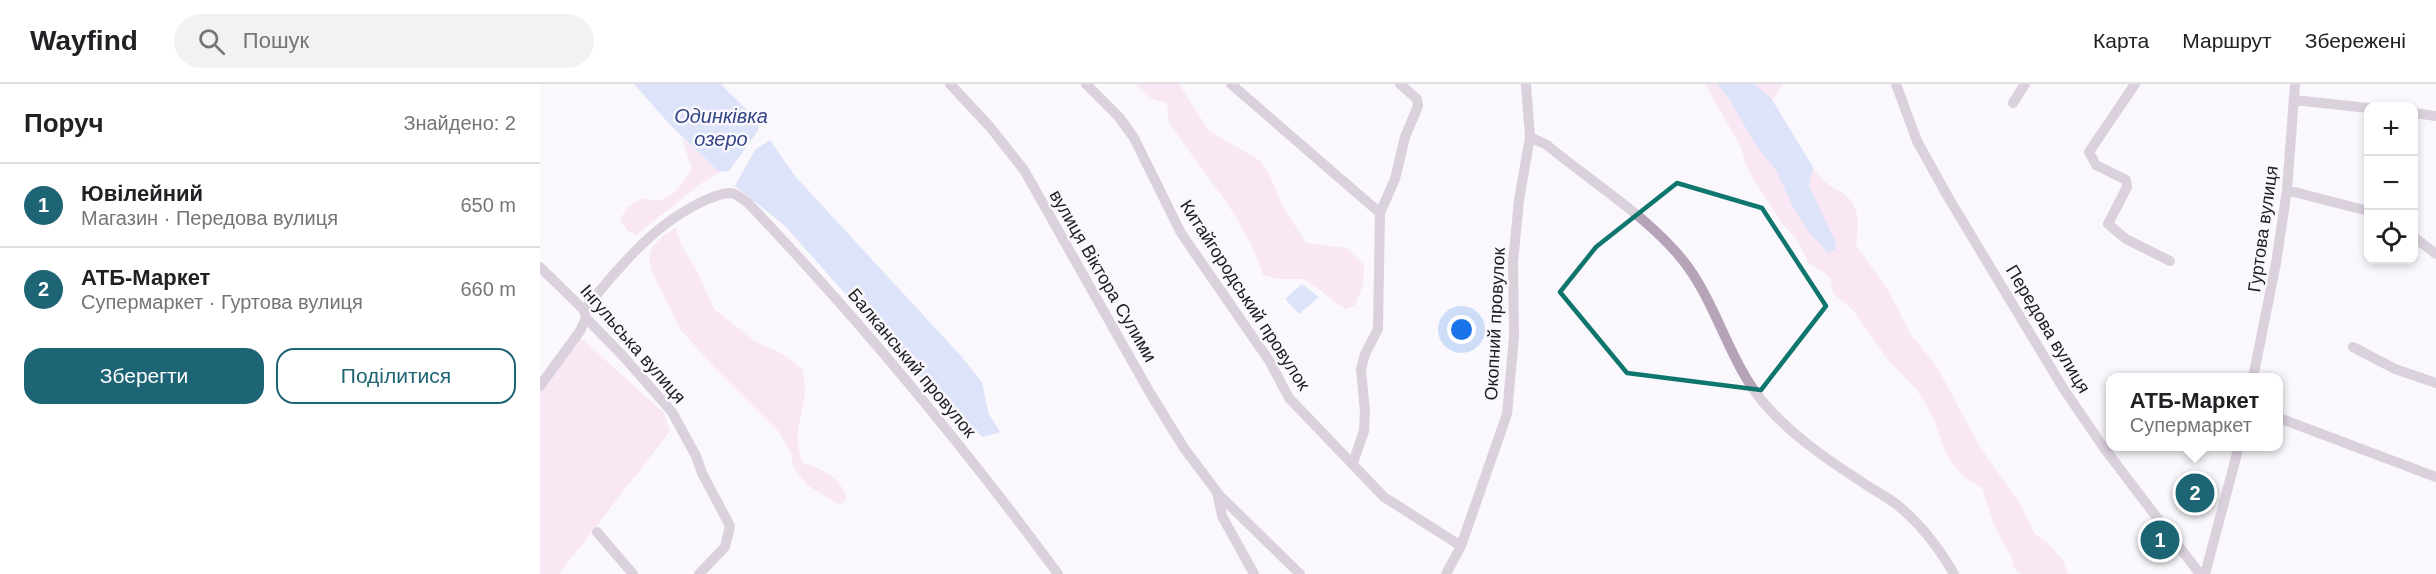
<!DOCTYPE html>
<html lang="uk">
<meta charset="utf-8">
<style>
:root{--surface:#fff;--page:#f2f2f2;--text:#202124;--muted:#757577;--line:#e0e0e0;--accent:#1d6474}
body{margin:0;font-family:Arial,sans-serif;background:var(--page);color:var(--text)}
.controls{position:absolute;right:18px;top:18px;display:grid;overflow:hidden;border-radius:12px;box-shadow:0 3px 9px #0003}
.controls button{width:54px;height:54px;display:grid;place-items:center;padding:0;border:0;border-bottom:2px solid var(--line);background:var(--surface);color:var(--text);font:30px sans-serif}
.you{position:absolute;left:922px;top:246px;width:21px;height:21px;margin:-15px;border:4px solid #fff;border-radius:50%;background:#1a73e8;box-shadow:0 0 0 9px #1a73e833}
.badge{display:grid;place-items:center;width:39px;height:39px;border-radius:50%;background:var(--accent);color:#fff;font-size:20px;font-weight:700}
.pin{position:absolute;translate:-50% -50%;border:3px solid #fff;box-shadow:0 2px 6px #0006}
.popup{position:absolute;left:1566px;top:289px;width:177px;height:78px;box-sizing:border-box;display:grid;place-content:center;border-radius:12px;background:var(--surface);filter:drop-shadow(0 2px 4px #0005);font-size:20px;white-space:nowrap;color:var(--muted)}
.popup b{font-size:22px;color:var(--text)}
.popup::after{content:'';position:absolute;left:50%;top:100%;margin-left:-12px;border:12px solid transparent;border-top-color:var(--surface)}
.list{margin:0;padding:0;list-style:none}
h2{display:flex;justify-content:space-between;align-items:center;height:78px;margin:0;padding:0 24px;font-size:26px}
h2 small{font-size:20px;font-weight:400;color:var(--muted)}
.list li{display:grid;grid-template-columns:39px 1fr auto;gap:18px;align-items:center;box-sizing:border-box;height:84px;padding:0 24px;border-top:2px solid var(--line)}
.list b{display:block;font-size:22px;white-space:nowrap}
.list p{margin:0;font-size:20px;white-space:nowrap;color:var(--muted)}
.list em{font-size:20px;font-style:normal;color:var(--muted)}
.actions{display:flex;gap:12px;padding:18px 24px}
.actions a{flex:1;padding:14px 0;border:2px solid var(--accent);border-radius:18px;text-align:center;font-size:21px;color:var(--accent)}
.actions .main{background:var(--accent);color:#fff}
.icon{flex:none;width:33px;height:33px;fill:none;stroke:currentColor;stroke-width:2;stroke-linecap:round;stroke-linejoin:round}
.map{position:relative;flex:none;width:1896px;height:490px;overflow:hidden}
header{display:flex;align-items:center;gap:36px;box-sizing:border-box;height:84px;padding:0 30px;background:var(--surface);border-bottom:2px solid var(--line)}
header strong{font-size:28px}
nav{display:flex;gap:33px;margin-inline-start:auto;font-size:21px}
.search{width:420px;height:54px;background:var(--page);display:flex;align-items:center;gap:15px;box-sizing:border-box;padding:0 21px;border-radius:33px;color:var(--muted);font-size:22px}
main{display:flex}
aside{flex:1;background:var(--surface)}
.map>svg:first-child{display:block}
.green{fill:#f8d2e9}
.water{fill:#bacaf7}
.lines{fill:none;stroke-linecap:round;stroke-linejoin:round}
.minor{stroke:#b6a3b8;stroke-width:10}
.marked{fill:none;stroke:#0f766e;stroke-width:4.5;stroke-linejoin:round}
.labels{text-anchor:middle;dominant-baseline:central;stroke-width:5;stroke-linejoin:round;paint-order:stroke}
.street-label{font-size:18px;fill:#1e1d1f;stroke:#faf8fc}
.water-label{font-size:20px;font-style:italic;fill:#334587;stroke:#faf8fc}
</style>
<header>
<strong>Wayfind</strong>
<div class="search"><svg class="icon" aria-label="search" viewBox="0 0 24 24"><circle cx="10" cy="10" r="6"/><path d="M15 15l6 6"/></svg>Пошук</div>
<nav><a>Карта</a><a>Маршрут</a><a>Збережені</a></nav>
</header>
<main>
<aside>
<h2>Поруч<small>Знайдено: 2</small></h2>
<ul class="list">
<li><span class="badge">1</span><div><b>Ювілейний</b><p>Магазин · Передова вулиця</p></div><em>650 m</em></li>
<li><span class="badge">2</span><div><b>АТБ-Маркет</b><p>Супермаркет · Гуртова вулиця</p></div><em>660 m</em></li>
</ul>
<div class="actions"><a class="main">Зберегти</a><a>Поділитися</a></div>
</aside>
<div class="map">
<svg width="1896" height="490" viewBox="0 0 1896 490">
<rect width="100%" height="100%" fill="#faf8fc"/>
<path class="green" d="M595,0h44l30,47 50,29 11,16 12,29 24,38 41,5 17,17 -1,19 -8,22 -10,3 -40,-30h-25l-17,-4c-18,-59 -61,-102 -94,-153l-2,-19 -15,-4z
M1165,0h78l-8,12 -4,3c17,26 31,55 50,79 9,11 25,13 32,26 7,12 5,27 3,41l32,45 23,45 26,32 43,80 40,57 14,29 14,10 15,18 5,13h-47l-7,-6 -3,-12 -17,-30 -11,-37 -21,-14 -16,-21 -13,-37 -16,-27 -29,-30 -35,-50 -20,-17 -3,-16 -22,-15 -12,-24 -16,-17 -32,-51 -7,-23z
M142,54l37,34 -20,13 -63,50 -8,-4 -8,-12 8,-12 15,-9c25,9 36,-9 49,-29z
M136,144l6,19 13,20 19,42 42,33 25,11 21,16c1,6 3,13 3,19 0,27 -16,47 -1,76 19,4 36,14 43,34l-5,6 -6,-1 -29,-18 -13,-17 -4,-18 -12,-19 -64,-64 -34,-38 -28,-58 -3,-14 3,-10 12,-12z
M41,254l83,75 6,18 -111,143h-19v-180l24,-38z"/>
<path class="water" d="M94,0h87c13,15 29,25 38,43l-2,5 -28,39 -10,1 -48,-46z
M1177,0h38l16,14 42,69 -4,19 26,55 1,8 -8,4 -20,-22 -16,-26 -16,-35 -19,-23 -27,-47z
M230,56l25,36 166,180 21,26 6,30 12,20 -17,5 -42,-36 -157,-176 -49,-39 20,-36z
M762,200l17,13 -20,17 -14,-15z"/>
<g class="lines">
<path class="minor" d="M410,0l40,43 34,43 126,223 34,55 33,44 5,24 32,58
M546,0l33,33 15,21 47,95 89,129 19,36 95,99 77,49
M691,0l149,129
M1356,0l21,57 31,56 115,191 41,60 96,126
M1595,0l-46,68 7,13 30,15 1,7 -19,37 18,15 44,22
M1754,16l74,8
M1473,19l12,-19
M1874,29l22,3
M990,53l17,8c44,37 107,75 141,122 30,42 42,95 75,135 27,32 63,57 99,80 11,8 24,14 34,22 24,19 43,44 58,70
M1747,106l81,21
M1874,153l22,17
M0,183l44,43 2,8 37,38 49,56 24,44 6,17 28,53 -5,21 -26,27
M44,226c36,-44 71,-88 124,-111 9,-3 18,-8 27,-5 4,2 8,6 12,8 112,117 215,242 311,372
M1813,263l42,22 41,14
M1713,294l23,-115 11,-73 8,-106
M0,302l40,-55 6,-13
M1739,334l157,59
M813,379l11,-32 1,-18 -4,-44 4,-15 13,-25 2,-116 15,-34 10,-42 13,-31 -1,-7 -17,-15
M677,409l83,81
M57,448l36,42
M906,490l15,-28 46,-132 7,-78 -1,-73 6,-63 11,-63 -4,-53
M1665,490l34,-128"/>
</g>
<path d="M0 0H1896V490H0ZM1137,99l85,25 64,98 -65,84 -134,-17 -67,-81 36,-45z" fill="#faf8fc" fill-opacity=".55" fill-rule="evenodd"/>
<path class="marked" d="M1137,99l85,25 64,98 -65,84 -134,-17 -67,-81 36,-45z"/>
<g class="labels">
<g class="street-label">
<text transform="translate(1723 145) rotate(-82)">Гуртова вулиця</text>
<text transform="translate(563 192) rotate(60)">вулиця Віктора Сулими</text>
<text transform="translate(705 211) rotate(57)">Китайгородський провулок</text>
<text transform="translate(955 240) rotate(-87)">Окопний провулок</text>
<text transform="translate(1508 245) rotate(59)">Передова вулиця</text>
<text transform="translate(93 260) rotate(49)">Інгульська вулиця</text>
<text transform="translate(372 279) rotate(50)">Балканський провулок</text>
</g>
<g class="water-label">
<text x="181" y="32">Одинківка<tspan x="181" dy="23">озеро</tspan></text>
</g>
</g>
</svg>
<div class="controls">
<button>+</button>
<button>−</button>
<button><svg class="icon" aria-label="locate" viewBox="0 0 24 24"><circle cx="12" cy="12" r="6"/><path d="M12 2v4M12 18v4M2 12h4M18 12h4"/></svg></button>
</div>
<div class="you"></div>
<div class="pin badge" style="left:1620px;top:456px">1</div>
<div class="pin badge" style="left:1655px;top:409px">2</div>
<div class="popup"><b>АТБ-Маркет</b>Супермаркет</div>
</div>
</main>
